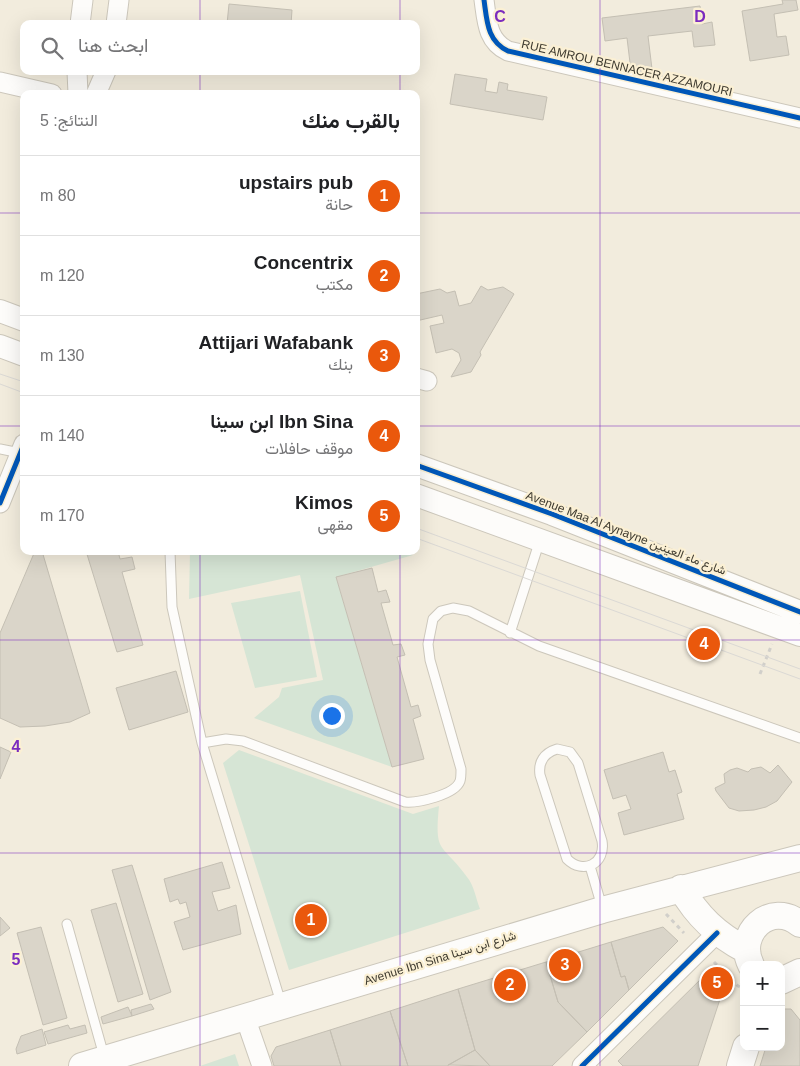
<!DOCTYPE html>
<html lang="ar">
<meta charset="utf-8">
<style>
:root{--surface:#fff;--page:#f6f6f6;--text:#202124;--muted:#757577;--line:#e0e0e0;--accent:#ea580c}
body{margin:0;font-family:Helvetica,Vazirmatn,sans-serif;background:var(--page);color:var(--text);direction:rtl}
.controls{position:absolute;right:15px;bottom:15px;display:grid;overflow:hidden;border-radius:10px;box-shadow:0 5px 20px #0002}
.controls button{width:45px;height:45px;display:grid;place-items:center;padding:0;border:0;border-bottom:1px solid var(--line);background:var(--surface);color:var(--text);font:25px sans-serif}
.you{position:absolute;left:331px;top:715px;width:18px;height:18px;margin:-12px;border:4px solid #fff;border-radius:50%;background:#1a73e8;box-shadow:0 0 0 8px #1a73e833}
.badge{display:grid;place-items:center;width:32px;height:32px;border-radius:50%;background:var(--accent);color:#fff;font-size:16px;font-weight:700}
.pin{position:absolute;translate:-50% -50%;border:2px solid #fff;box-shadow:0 1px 5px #0006}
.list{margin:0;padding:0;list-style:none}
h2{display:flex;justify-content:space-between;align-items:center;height:65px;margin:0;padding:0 20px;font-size:21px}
h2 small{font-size:16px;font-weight:400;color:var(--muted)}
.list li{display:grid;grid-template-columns:32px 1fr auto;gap:15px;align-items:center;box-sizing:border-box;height:80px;padding:0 20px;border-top:1px solid var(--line)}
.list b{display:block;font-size:19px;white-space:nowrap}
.list p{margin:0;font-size:16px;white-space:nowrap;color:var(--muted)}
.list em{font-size:16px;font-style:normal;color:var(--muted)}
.icon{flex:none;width:28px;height:28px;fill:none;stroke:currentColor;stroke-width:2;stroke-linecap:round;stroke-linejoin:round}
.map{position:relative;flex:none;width:800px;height:1066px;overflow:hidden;direction:ltr}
.search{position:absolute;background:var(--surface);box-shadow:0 5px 20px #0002;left:20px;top:20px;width:400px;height:55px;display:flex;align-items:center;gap:12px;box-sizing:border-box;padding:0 18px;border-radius:10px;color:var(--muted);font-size:19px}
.panel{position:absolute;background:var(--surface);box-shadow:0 5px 20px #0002;left:20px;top:90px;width:400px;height:465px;border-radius:10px;direction:rtl}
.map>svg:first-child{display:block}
.green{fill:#d6e5d5}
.building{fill:#dad5c9;stroke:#c4bfb3}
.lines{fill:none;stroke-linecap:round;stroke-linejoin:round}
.service-casing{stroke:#ccc7bb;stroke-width:11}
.minor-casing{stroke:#ccc7bb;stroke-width:21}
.tertiary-casing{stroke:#ccc7bb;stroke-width:24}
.secondary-casing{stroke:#ccc7bb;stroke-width:28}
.path{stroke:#d1cfca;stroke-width:3;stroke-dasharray:4 4;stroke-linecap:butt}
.service{stroke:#fdfcfa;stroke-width:9}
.minor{stroke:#fdfcfa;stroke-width:19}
.tertiary{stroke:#fdfcfa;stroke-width:22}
.secondary{stroke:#fdfcfa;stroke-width:26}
.tram{stroke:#dbd9d5;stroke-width:1}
.cycleway-casing{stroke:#fbf0d4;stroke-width:8}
.cycleway{stroke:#0057b8;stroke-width:5}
.grid{fill:none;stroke:#7b2cbf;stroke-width:1;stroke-opacity:0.55}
.labels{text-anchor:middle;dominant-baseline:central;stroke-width:4.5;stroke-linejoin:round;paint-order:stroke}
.street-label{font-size:12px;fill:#3e3a2f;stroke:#fbf0d4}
.grid-label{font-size:16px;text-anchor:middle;font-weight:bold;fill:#7b2cbf;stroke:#fbf0d4;stroke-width:4.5;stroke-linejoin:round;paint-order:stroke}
</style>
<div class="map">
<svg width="800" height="1066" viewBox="0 0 800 1066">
<rect width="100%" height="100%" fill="#f2ecdd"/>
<path class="green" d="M190,551h213l10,4 -77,22 56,190 -138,-49 25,-21 3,-9 41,-8 -23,-105 -111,24z
M300,591l17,86 -62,11 -24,-85z
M239,750l174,64 26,-8c-5,50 3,36 28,71 7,8 9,22 13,32l-191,61 -66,-207z
M235,1054l4,12h-39z"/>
<path class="building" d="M782,0h14l2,10 -24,4 3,23 9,-1 3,19 -39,6 -8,-50 41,-7z
M229,4l63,6 -1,14h-64z
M700,6l2,18 10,-2 3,23 -21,2 -2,-16 -44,5 4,33 -21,2 -4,-33 -22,3 -3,-23z
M455,74l32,5 -2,12 12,2 2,-11 9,2 -1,6 40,7 -4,23 -93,-16z
M481,286l7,4 15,-3 11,7 -34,58 1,3 -10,17 -20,5 10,-17 -2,-7 -7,-4 -16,4 -6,-27 14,-3 -2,-8 -26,6v-27l24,-5 7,4 8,-2 4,15 12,-3z
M35,551h7l48,162 -20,9 -25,4 -25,1 -20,-9v-85z
M86,551h32l2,8 12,-2 3,12 -13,3 21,73 -26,7z
M372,568l6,24 8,-2 4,12 -9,1 12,42 8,-1 4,11 -8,2 14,50 7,-2 3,11 -8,3 11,40 -32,8 -56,-190z
M176,671l12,41 -59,18 -13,-42z
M0,747l11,5 -11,27z
M663,752l6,20 6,-2 7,22 -5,2 7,25 -60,16 -6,-22 13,-4 -5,-14 -13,4 -9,-29z
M778,765l14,17 -15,19 -11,6 -12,3 -15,1 -10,-3 -13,-17 -1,-3 10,-5 -1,-9 6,-4 7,-2 11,4 3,-3 10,-2 9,6z
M222,862l8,26 -18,4 6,19 18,-6 5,29 -58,16 -9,-28 16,-5 -4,-15 -6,2 -2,-5 -8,3 -6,-23z
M132,865l39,127 -21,8 -38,-130z
M116,903l27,91 -25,8 -27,-92z
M0,917l10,11 -10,8z
M41,927l26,91 -24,7 -26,-92z
M663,927l15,14 -49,49 -4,-14 -4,1 -10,-35z
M611,942l10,35 4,-1 4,14 -42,42 -29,-30 -12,-40z
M546,962l12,40 29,30 -35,34h-62l-15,-16 -17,-61z
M710,970l16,11 -28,85h-75l-5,-5z
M458,989l17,61 -28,16h-39l-18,-55z
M151,1004l3,5 -22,7 -1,-6z
M128,1007l4,9 -29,8 -2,-7z
M781,1009h10l9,11v46h-40l6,-19h15z
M390,1011l18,55h-67l-11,-36z
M68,1025l2,4 15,-4 2,8 -39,11 -4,-12z
M42,1029l4,16 -29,9 -1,-5 5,-13z
M330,1030l11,36h-67l-3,-10 5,-9z
M475,1050l15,16 -42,-1z"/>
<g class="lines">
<defs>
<path id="service" d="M0,449l20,4
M170,551l2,56 30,136 79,260
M510,633l30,-93
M202,743l24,-4 17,2 162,61c13,1 50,-7 55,-21 1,-3 1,-8 1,-12l-31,-109 -2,-16 5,-25 8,-8 12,-3 16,3 70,35 261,92
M557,749l13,3 8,11 24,78c4,23 -19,34 -35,18l-27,-84c-2,-13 4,-22 17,-26z
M590,866l12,41
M67,924l37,132"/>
<path id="minor" d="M484,0c3,21 3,41 24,51l292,67
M80,24l3,-24
M116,24l3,-24
M77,71l1,23
M0,82l52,12
M96,94l10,-23
M416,378l11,3
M0,503l24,-59
M245,1017l17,49
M582,1066l135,-133"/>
<path id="tertiary" d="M0,311l24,9
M0,346l24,9
M416,465l136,49 248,98
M416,495l384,140"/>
<path id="secondary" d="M681,888c16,28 36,47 65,62
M751,965c-16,-32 20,-65 49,-41
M781,981l19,-9
M82,1066l520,-156 198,-52
M740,1066l6,-19"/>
</defs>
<use href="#service" class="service-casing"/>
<use href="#minor" class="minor-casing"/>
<use href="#tertiary" class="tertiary-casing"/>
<use href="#secondary" class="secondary-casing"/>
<path class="path" d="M760,674l12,-30
M666,914l18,19
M714,962l24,24 6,3"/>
<use href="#service" class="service"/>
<use href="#minor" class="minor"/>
<use href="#tertiary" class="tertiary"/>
<use href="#secondary" class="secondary"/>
<path class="tram" d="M0,374l24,8
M0,384l24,9
M416,528l384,141
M416,538l384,141"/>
<defs>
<path id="cycleway" d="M484,0c3,21 3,41 24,51l292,67
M416,465l136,49 248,98
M0,503l24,-59
M582,1066l135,-133"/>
</defs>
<use href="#cycleway" class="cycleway-casing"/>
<use href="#cycleway" class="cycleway"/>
</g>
<path class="grid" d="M200,0v24M400,0v24M600,0v1066M200,71v23M400,71v23M0,213h24M416,213h384M0,426h24M416,426h384M200,551v515M400,551v515M0,640h800M0,853h800"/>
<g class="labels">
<g class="street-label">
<text transform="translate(627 68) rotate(13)">RUE AMROU BENNACER AZZAMOURI</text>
<text transform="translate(626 533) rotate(21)">Avenue Maa Al Aynayne شارع ماء العينين</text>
<text transform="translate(440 958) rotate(-17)">Avenue Ibn Sina شارع ابن سينا</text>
</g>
</g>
<g class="grid-label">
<text x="500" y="22">C</text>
<text x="700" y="22">D</text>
<text x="16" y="752">4</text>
<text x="16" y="965">5</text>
</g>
</svg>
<div class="controls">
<button>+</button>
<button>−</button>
</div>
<div class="you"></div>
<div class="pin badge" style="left:311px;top:920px">1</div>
<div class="pin badge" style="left:510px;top:985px">2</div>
<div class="pin badge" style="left:565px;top:965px">3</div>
<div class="pin badge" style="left:704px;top:644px">4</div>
<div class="pin badge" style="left:717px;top:983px">5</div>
<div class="search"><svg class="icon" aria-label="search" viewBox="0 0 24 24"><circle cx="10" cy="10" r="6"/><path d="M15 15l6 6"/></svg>ابحث هنا</div>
<section class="panel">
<h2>بالقرب منك<small>النتائج: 5</small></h2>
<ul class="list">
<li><span class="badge">1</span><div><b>upstairs pub</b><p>حانة</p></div><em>80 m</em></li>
<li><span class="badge">2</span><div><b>Concentrix</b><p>مكتب</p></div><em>120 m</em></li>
<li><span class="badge">3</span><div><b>Attijari Wafabank</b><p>بنك</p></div><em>130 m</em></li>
<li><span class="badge">4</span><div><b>Ibn Sina ابن سينا</b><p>موقف حافلات</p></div><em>140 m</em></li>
<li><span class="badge">5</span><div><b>Kimos</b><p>مقهى</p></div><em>170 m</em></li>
</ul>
</section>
</div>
